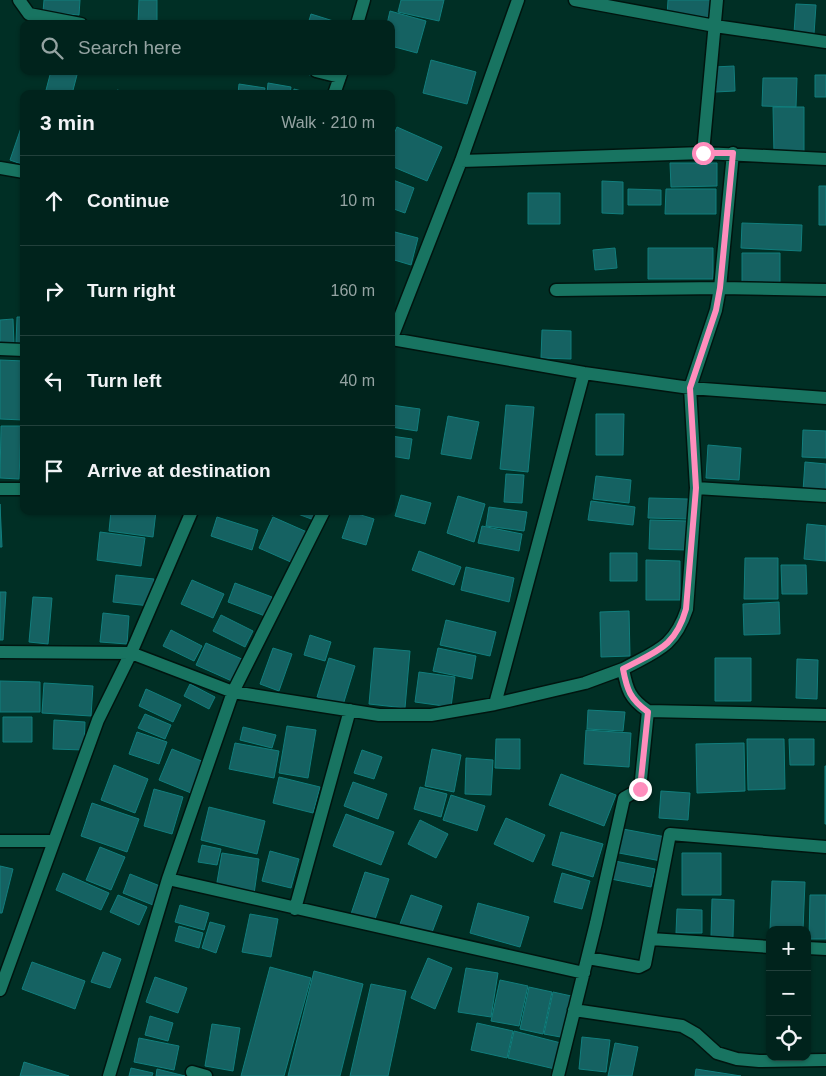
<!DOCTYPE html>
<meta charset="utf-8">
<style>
:root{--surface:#00231c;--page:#0a2b25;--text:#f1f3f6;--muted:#95a4a3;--line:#22403b}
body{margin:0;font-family:Arial,sans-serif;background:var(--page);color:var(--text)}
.controls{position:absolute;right:15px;bottom:15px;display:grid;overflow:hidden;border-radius:10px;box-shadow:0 1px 4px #0004}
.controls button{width:45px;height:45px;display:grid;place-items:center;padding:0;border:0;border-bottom:1px solid var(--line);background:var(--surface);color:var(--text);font:25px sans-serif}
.stop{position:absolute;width:15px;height:15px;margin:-11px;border:4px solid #fe8ebd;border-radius:50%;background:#fff}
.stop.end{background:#fe8ebd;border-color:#fff;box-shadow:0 1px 5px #0008}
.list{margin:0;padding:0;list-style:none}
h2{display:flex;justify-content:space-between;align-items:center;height:65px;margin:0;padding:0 20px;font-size:21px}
h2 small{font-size:16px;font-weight:400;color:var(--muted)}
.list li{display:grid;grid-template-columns:32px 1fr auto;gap:15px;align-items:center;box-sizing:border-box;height:90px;padding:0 20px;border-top:1px solid var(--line)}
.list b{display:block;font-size:19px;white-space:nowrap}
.list em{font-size:16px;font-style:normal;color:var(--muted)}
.icon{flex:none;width:28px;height:28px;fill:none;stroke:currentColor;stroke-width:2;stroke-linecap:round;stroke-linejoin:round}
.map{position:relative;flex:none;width:826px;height:1076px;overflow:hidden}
.search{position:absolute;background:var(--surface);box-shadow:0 1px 4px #0004;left:20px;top:20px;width:375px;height:55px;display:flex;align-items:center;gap:12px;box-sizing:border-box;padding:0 18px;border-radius:10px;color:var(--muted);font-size:19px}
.panel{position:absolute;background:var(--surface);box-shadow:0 1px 4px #0004;left:20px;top:90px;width:375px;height:425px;border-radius:10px}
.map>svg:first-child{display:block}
.building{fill:#156262;stroke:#117e7d}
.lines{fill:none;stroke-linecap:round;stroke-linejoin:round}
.minor-casing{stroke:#00150f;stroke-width:15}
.minor{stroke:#187461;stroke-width:12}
.route{stroke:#fe8ebd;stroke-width:6}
</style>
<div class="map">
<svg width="826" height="1076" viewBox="0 0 826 1076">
<rect width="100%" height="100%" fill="#002f25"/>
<path class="building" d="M44,0h36l-1,15 -36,-3z
M139,0h18v24h-19z
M401,0h43l-5,21 -41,-9z
M668,0h44l-1,19 -44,-3z
M796,4l20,1 -2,29 -20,-1z
M390,11l36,10 -9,32 -26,-7v-22h-4z
M311,14l32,10h-35z
M431,60l45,12 -9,32 -44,-11z
M734,66l1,25 -20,1 -1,-25z
M51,71h27l-6,23h-27z
M298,71h30l-3,9z
M815,75h11v22h-11z
M763,78h34l-1,29 -34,-1z
M268,83l23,4 -1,7h-23z
M239,84l26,4 -1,6h-26z
M294,89l19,5h-20z
M117,90l17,4h-18z
M773,107h31v47h-30z
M24,119v46l-14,-5z
M397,127l45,20 -15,34 -36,-15v-25z
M670,163h47v23l-46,1z
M393,180l21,8 -9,25 -14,-5z
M602,181l21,1v32l-21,-1z
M819,186h7v39h-7z
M628,189l33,1v15h-33z
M666,189h50v25h-51z
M528,193h32v31h-32z
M742,223l60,2 -1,26 -60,-3z
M391,231l27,7 -7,27 -20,-6z
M615,248l2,20 -22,2 -2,-20z
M648,248h65v31h-65z
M742,253h38v29h-38z
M17,317h7v26h-8z
M13,319l1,25 -14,1v-25z
M542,330l29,1v28l-30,-1z
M0,360l24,1 -1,59 -23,-1z
M391,405l29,4 -3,22 -26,-4z
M506,405l28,2 -6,65 -28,-3z
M596,414h28l-1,41h-27z
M448,416l31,6 -8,37 -30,-5z
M1,426h20l-2,53 -19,-1z
M24,430v50h-3z
M803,430l23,1v27l-24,-1z
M391,436l21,3 -3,20 -18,-3z
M708,445l33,3 -2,32 -33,-2z
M805,462l21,2v29l-23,-2z
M506,474l18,1 -2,28 -18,-1z
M596,476l35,4 -2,23 -36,-4z
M401,495l30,8 -6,21 -30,-8z
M458,496l27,8 -11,38 -27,-9z
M649,498l39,1v20l-40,-1z
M591,501l44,6 -2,18 -45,-5z
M0,504l2,43h-2z
M489,507l38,5 -3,19 -38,-5z
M111,511h45l-3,26 -44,-6z
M255,511h19l-1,4z
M290,511h27l-3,9z
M351,512l23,7 -8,26 -24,-7z
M217,517l41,13 -6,20 -41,-14z
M273,517l34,15 -14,31 -34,-15z
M650,520l38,1 -1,29 -38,-1z
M807,524l19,2v35l-22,-2z
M482,526l40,8 -3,17 -41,-8z
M100,532l45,6 -4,28 -44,-6z
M419,551l42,16 -7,18 -42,-15z
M610,553h27v28h-27z
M745,558h33v41h-34z
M646,560l34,1v39h-34z
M781,565h25l1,29h-25z
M466,567l48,11 -5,24 -48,-12z
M116,575l38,4 -4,27 -37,-4z
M192,580l32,14 -11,24 -32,-14z
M235,583l37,14 -7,19 -37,-14z
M0,592h6l-3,48h-3z
M33,597l19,1 -4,46 -19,-2z
M779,602l1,32 -36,1 -1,-31z
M629,611l1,45 -29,1 -1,-45z
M103,613l26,3 -2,28 -27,-2z
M221,615l32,16 -8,16 -32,-16z
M446,620l50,12 -6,24 -50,-11z
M171,630l31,16 -8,15 -31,-15z
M310,635l21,7 -6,19 -21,-6z
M206,643l38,17 -10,22 -38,-17z
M273,648l19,6 -13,37 -19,-7z
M374,648l36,3 -5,57 -36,-4z
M438,648l38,8 -4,23 -39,-8z
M329,658l26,8 -12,39 -26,-8z
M715,658h36v43h-36z
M797,659l21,1 -1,39 -21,-1z
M419,672l36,5 -4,30 -36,-5z
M0,681l40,1v30h-40z
M44,683l49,3 -2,30 -49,-3z
M190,684l25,13 -6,12 -25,-13z
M146,689l35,16 -8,17 -34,-16z
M588,710l37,2 -2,19 -36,-2z
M145,714l26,11 -6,14 -27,-11z
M3,717h29v25h-29z
M54,720l31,2 -1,28 -31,-1z
M287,726l29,4 -8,48 -29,-5z
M243,727l33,8 -4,13 -32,-8z
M586,730l45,3 -2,34 -45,-3z
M137,732l30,10 -8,22 -30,-10z
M496,739h24v30l-25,-1z
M747,739h37l1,50 -37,1z
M789,739h25v26h-24z
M235,743l44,8 -5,27 -45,-9z
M744,743l1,48 -48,2 -1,-49z
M172,749l32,13 -13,31 -32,-13z
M432,749l29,6 -7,37 -29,-6z
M362,750l20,7 -8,22 -20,-6z
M466,758l27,2 -2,35 -26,-1z
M114,765l34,14 -13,34 -34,-13z
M825,766h1v58h-1z
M561,774l55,21 -12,31 -55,-21z
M279,777l41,10 -7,26 -40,-10z
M353,782l34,12 -9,25 -34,-13z
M420,787l27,7 -6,23 -27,-8z
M154,789l29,8 -11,37 -28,-8z
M661,791l29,2 -2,27 -29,-2z
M451,795l34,11 -8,25 -34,-11z
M92,803l47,16 -12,33 -46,-16z
M209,807l56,14 -8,33 -56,-14z
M346,814l48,18 -13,33 -48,-19z
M506,818l39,17 -12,27 -39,-18z
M420,820l28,14 -12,24 -28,-14z
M623,829l43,8 -5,24 -42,-8z
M561,832l42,12 -10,33 -41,-12z
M202,845l19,4 -4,16 -19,-3z
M100,847l25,10 -14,33 -25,-10z
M270,851l29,8 -8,29 -29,-7z
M222,853l37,6 -5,35 -38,-6z
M682,853h39v42h-39z
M615,861l40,8 -4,18 -40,-8z
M0,866l13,3 -11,44h-2z
M365,872l24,7 -16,46 -23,-8z
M63,873l46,20 -8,17 -45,-20z
M562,873l28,8 -8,28 -28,-7z
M130,874l35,14 -7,19 -35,-14z
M772,881l33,1 -2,48h-33z
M118,895l29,12 -8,18 -29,-13z
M411,895l31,11 -11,29 -31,-11z
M810,895h16v44h-17z
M712,899l22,1 -1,37 -22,-1z
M478,903l51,14 -9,30 -50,-14z
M180,905l29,8 -5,17 -29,-8z
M677,909l25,1v23h-26z
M250,914l28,5 -7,38 -29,-5z
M210,922l15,4 -9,27 -14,-5z
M179,926l24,7 -4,15 -24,-7z
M103,952l18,7 -11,29 -19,-6z
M428,958l24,10 -17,41 -24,-11z
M32,962l53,19 -10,28 -53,-20z
M270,967l41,11 -27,98h-43z
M466,968l32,5 -7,44 -33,-5z
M314,971l49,13 -23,92h-52z
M155,977l32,11 -9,25 -32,-11z
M500,980l28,6 -9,40 -28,-5z
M371,984l35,7 -18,85h-38z
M529,987l23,5 -9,42 -23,-5z
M553,992l23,5 -10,41 -22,-4z
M150,1016l23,7 -5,18 -23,-6z
M477,1023l36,8 -6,27 -36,-8z
M212,1024l28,4 -7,43 -28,-5z
M514,1031l47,12 -6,26 -47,-11z
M582,1037l28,3 -4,32 -27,-3z
M139,1038l40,8 -5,24 -40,-8z
M615,1043l23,4 -6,29h-24z
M24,1062l45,14h-49z
M131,1068l22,5 -1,3h-23z
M157,1069l28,7h-29z
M696,1069l45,7h-46z"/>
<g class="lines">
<defs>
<path id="minor" d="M19,0l10,14 52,10
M575,0l140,26 111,16
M357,24l7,-24
M316,71l24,6
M334,94l8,-23
M703,153l14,-153
M733,153l-13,135 -4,22 -26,78 6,100 -9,121c-13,39 -31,42 -64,60 4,21 7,30 25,42l178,4
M461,161l242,-8 123,6
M0,168l24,4
M556,290l164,-2 106,2
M392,339l192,34 106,15 136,10
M391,340l70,-179 57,-161
M0,349l24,1
M696,488l130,8
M0,489h24
M0,652l131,1 102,39 146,23h52l64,-11 90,-21 38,-14
M495,704l89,-331
M0,841h53
M168,879l416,94
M295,909l55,-199
M651,939l119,8
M807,948l19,1
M588,958l51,9 6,-3 25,-130 156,13
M0,990l98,-270 33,-67 61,-142
M574,1010l108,16 14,8 21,19 20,6 22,2 67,-1
M192,1072l14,4
M109,1076l59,-197 65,-187 91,-181
M558,1076l38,-153 28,-125 16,-9 8,-78"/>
</defs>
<use href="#minor" class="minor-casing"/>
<use href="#minor" class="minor"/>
</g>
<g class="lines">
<path class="route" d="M640,789l8,-77c-18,-13 -21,-22 -25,-43 33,-18 52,-21 63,-60l10,-121 -6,-100 26,-78 4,-22 13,-135h-30"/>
</g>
</svg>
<div class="controls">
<button>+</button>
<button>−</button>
<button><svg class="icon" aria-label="locate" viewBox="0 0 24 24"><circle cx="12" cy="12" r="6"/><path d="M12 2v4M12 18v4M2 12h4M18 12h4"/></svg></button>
</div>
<div class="stop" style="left:703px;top:153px"></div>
<div class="stop end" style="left:640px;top:789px"></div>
<div class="search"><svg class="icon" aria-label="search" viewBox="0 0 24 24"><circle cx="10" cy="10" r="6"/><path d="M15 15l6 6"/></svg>Search here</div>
<section class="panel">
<h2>3 min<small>Walk · 210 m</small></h2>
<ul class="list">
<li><svg class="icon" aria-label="ahead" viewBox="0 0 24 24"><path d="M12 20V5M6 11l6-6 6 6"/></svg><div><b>Continue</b></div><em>10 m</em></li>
<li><svg class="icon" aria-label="right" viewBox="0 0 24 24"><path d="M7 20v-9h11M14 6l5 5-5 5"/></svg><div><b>Turn right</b></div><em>160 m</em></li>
<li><svg class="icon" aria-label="left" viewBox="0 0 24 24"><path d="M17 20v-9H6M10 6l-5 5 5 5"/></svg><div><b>Turn left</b></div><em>40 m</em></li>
<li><svg class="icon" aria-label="arrive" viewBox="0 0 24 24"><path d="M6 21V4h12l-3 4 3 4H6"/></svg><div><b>Arrive at destination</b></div></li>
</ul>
</section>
</div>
